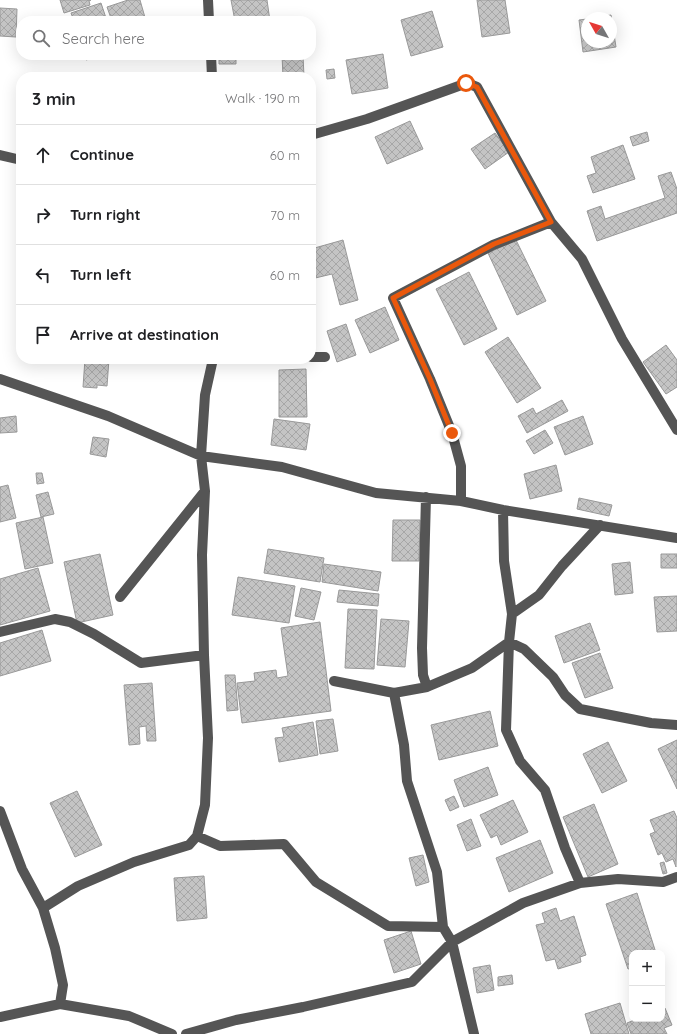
<!DOCTYPE html>
<meta charset="utf-8">
<style>
:root{--surface:#fff;--page:#f2f2f2;--text:#202124;--muted:#757577;--line:#e0e0e0}
body{margin:0;font-family:Quicksand,sans-serif;background:var(--page);color:var(--text)}
.controls{position:absolute;right:12px;bottom:12px;display:grid;overflow:hidden;border-radius:8px;box-shadow:0 4px 16px #0002}
.controls button{width:36px;height:36px;display:grid;place-items:center;padding:0;border:0;border-bottom:1px solid var(--line);background:var(--surface);color:var(--text);font:20px sans-serif}
.compass{position:absolute;left:581px;top:12px;width:36px;height:36px;border-radius:50%;background:var(--surface);box-shadow:0 4px 16px #0002;rotate:309deg}
.stop{position:absolute;width:12px;height:12px;margin:-9px;border:3px solid #ea580c;border-radius:50%;background:#fff}
.stop.end{background:#ea580c;border-color:#fff;box-shadow:0 1px 4px #0008}
.list{margin:0;padding:0;list-style:none}
h2{display:flex;justify-content:space-between;align-items:center;height:52px;margin:0;padding:0 16px;font-size:17px}
h2 small{font-size:13px;font-weight:400;color:var(--muted)}
.list li{display:grid;grid-template-columns:26px 1fr auto;gap:12px;align-items:center;box-sizing:border-box;height:60px;padding:0 16px;border-top:1px solid var(--line)}
.list b{display:block;font-size:15px;white-space:nowrap}
.list em{font-size:13px;font-style:normal;color:var(--muted)}
.icon{flex:none;width:22px;height:22px;fill:none;stroke:currentColor;stroke-width:2;stroke-linecap:round;stroke-linejoin:round}
.map{position:relative;flex:none;width:677px;height:1034px;overflow:hidden}
.search{position:absolute;background:var(--surface);box-shadow:0 4px 16px #0002;left:16px;top:16px;width:300px;height:44px;display:flex;align-items:center;gap:10px;box-sizing:border-box;padding:0 14px;border-radius:16px;color:var(--muted);font-size:15px}
.panel{position:absolute;background:var(--surface);box-shadow:0 4px 16px #0002;left:16px;top:72px;width:300px;height:292px;border-radius:16px}
.map>svg:first-child{display:block}
.building{fill:url(#building-cross-hatch);stroke:#999}
.lines{fill:none;stroke-linecap:round;stroke-linejoin:round}
.minor{stroke:#555;stroke-width:10}
.route{stroke:#ea580c;stroke-width:5}
</style>
<div class="map">
<svg width="677" height="1034" viewBox="0 0 677 1034">
<defs>
<pattern id="building-cross-hatch" width="8" height="8" patternUnits="userSpaceOnUse"><rect width="8" height="8" fill="#c4c4c4"/><path d="M0 0l8 8M0 8l8-8" fill="none" stroke="#a7a7a7"/></pattern>
</defs>
<rect width="100%" height="100%" fill="#fff"/>
<path class="building" d="M60,0h31l-2,1 1,4 -26,8z
M128,0h12l6,21h-34l-5,-14z
M231,0h36l3,21h-35z
M477,0h28l5,33 -28,4z
M101,3l6,18h-33l-3,-8z
M0,8l17,1 -1,28 -16,-1z
M432,11l11,36 -32,9 -10,-36z
M611,15l5,32 -33,5 -4,-32 8,-1v23h24v-24h-19z
M383,54l5,34 -36,6 -6,-34z
M84,55h19l-17,5z
M219,55h17v9h-17z
M282,55h21l1,22h-21z
M334,69l1,9 -8,1 -1,-9z
M311,107l4,23 -4,1z
M410,121l13,28 -36,15 -12,-27z
M647,132l2,9 -16,5 -3,-9z
M495,133l14,19 -24,17 -14,-20z
M623,145l12,34 -42,14 -6,-17 9,-3 -5,-16z
M671,172l6,17v24l-80,28 -10,-30 14,-5 4,13 60,-21 -7,-22z
M343,240l15,60 -18,5 -8,-31 -21,5v-30z
M516,240l30,61 -29,14 -29,-62z
M469,272l28,57 -33,16 -28,-56z
M385,307l14,33 -29,13 -15,-33z
M346,324l10,31 -19,7 -10,-31z
M508,337l33,51 -24,15 -32,-51z
M666,345l11,15v27l-11,7 -23,-32z
M85,359h24l-2,27 -10,-1v3l-14,-1z
M306,369l1,48h-28v-47z
M562,400l6,11 -41,22 -9,-17 15,-8 3,6z
M16,416l1,16 -17,1v-15z
M583,416l10,28 -28,11 -11,-28z
M274,419l36,5 -4,26 -35,-5z
M545,430l8,13 -19,11 -8,-13z
M93,437l16,2 -3,18 -16,-3z
M556,465l6,26 -32,8 -6,-25z
M36,473h6l2,10 -7,1z
M8,485l8,33 -16,4v-35z
M48,492l6,22 -13,3 -5,-22z
M579,498l33,7 -3,11 -32,-7z
M43,517l10,46 -28,6 -9,-46z
M393,520h27l-1,41h-27z
M268,549l56,9 -4,24 -56,-9z
M100,554l13,61 -36,8 -13,-61z
M661,554h16v14h-16z
M630,562l3,31 -18,2 -3,-31z
M324,564l57,8 -3,19 -56,-9z
M38,568l12,43 -50,14v-46z
M238,577l57,9 -6,37 -57,-8z
M301,588l20,4 -7,28 -19,-4z
M339,590l40,4 -1,12 -41,-4z
M677,596v35l-20,1 -3,-35z
M348,609l29,1 -3,59 -29,-1z
M381,619l28,2 -4,46 -28,-2z
M320,622l11,89 -89,12 -5,-40 18,-2 -1,-8 22,-3 1,8 11,-2 -7,-48z
M590,623l10,27 -36,13 -9,-27z
M42,630l9,31 -51,15v-33z
M600,653l13,35 -28,10 -13,-35z
M225,675h10l3,35 -11,1z
M152,683l4,58h-9l-1,-15 -7,1 1,17 -11,1 -5,-60z
M490,711l8,35 -59,14 -8,-35z
M333,719l5,32 -18,3 -4,-33z
M313,722l5,33 -39,7 -4,-24 9,-1 -2,-9z
M677,740v49l-19,-40z
M608,742l19,39 -25,12 -19,-39z
M488,767l10,28 -34,12 -10,-27z
M77,791l25,54 -27,12 -25,-54z
M454,796l5,11 -9,4 -5,-11z
M513,800l15,32 -27,13 -4,-10 -6,3 -11,-23z
M594,804l24,60 -30,13 -25,-60z
M674,811l3,7 -1,49 -3,-8 -7,3 -4,-9 -4,2 -8,-21 5,-2 -5,-12z
M471,819l10,27 -14,5 -10,-26z
M540,840l13,33 -44,19 -13,-34z
M423,855l6,27 -13,4 -7,-28z
M664,862l3,11 -4,1 -3,-11z
M204,876l3,42 -30,3 -3,-43z
M637,893l19,60h-24v15l-4,1 -22,-65z
M556,908l4,13 14,-5 12,39 -6,2 1,5 -23,7 -3,-10 -9,2 -10,-36 9,-2 -3,-10z
M411,931l10,33 -27,9 -10,-33z
M490,965l4,25 -17,3 -4,-25z
M512,975l1,9 -15,2v-9z
M620,1003l9,31h-38l-6,-20z
M665,1008l7,17 -8,3 3,6h-36l-4,-11 10,-4h25v-10z"/>
<g class="lines">
<path class="minor" d="M208,0l1,21
M211,55l1,22
M311,135l56,-16 100,-36 10,4 74,135 31,37 40,80 55,91
M0,155l21,5
M311,357h14
M0,379l108,37 93,40 81,11 94,26 85,8 42,9 174,28
M426,497l-4,151 1,27 4,12
M461,501v-35l-9,-33 -22,-54 -37,-81 100,-53 58,-23
M120,597l85,-106
M512,614l27,-19 23,-29 38,-41
M0,632l55,-13 15,3 24,12 47,29 63,-8
M334,681l60,12
M0,811l22,58 21,39 12,40 8,37 -3,19
M197,836l23,10 64,-2 32,38 72,44 55,1
M580,883l-15,-35 -20,-58 -25,-29 -14,-31 3,-88 15,7 29,28 12,18 15,14 71,14 26,2
M43,908l35,-22 56,-24 55,-17 8,-9 8,-31 3,-67 -4,-83 -2,-100 3,-64 -4,-35 4,-61 8,-36
M0,1017l60,-13 69,12 43,18
M186,1034l50,-14 67,-13 109,-25 40,-40 71,-39 57,-20 38,-4 45,3 14,-5
M474,1034l-22,-92 -9,-15 -6,-55 -30,-91 -3,-36 -10,-52 33,-6 45,-19 37,-26 3,-28 -8,-53 -1,-51"/>
</g>
<g class="lines">
<path class="route" d="M452,433l-22,-54 -37,-81 101,-54 57,-22 -74,-135 -11,-4"/>
</g>
</svg>
<div class="controls">
<button>+</button>
<button>−</button>
</div>
<svg class="compass" viewBox="-18 -18 36 36"><path d="M0-13l5 13h-10z" fill="#e53935"/><path d="M0 13l5-13h-10z" fill="#757577"/></svg>
<div class="stop" style="left:466px;top:83px"></div>
<div class="stop end" style="left:452px;top:433px"></div>
<div class="search"><svg class="icon" aria-label="search" viewBox="0 0 24 24"><circle cx="10" cy="10" r="6"/><path d="M15 15l6 6"/></svg>Search here</div>
<section class="panel">
<h2>3 min<small>Walk · 190 m</small></h2>
<ul class="list">
<li><svg class="icon" aria-label="ahead" viewBox="0 0 24 24"><path d="M12 20V5M6 11l6-6 6 6"/></svg><div><b>Continue</b></div><em>60 m</em></li>
<li><svg class="icon" aria-label="right" viewBox="0 0 24 24"><path d="M7 20v-9h11M14 6l5 5-5 5"/></svg><div><b>Turn right</b></div><em>70 m</em></li>
<li><svg class="icon" aria-label="left" viewBox="0 0 24 24"><path d="M17 20v-9H6M10 6l-5 5 5 5"/></svg><div><b>Turn left</b></div><em>60 m</em></li>
<li><svg class="icon" aria-label="arrive" viewBox="0 0 24 24"><path d="M6 21V4h12l-3 4 3 4H6"/></svg><div><b>Arrive at destination</b></div></li>
</ul>
</section>
</div>
